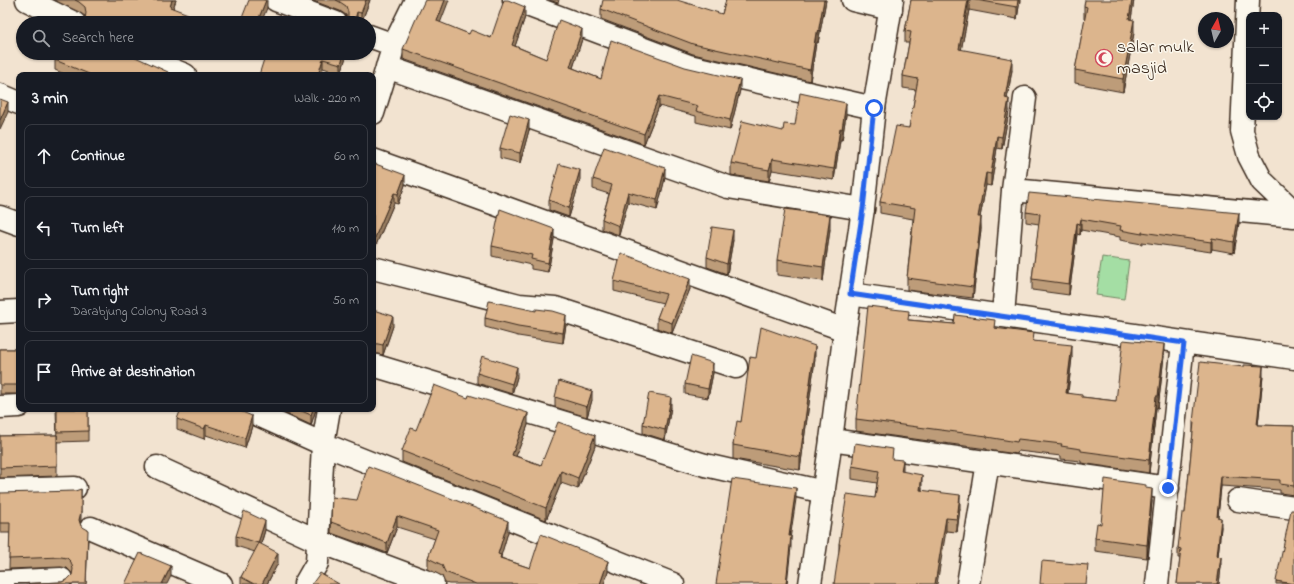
<!DOCTYPE html>
<meta charset="utf-8">
<style>
:root{--surface:#171b24;--page:#242831;--text:#f1f3f6;--muted:#9ea1a6;--line:#363941}
body{margin:0;font-family:"Indie Flower",sans-serif;background:var(--page);color:var(--text)}
.controls{position:absolute;right:12px;top:12px;display:grid;overflow:hidden;border-radius:8px;box-shadow:0 1px 3px #0004}
.controls button{width:36px;height:36px;display:grid;place-items:center;padding:0;border:0;border-bottom:1px solid var(--line);background:var(--surface);color:var(--text);font:20px sans-serif}
.compass{position:absolute;left:1198px;top:12px;width:36px;height:36px;border-radius:50%;background:var(--surface);box-shadow:0 1px 3px #0004;rotate:8deg}
.stop{position:absolute;width:12px;height:12px;margin:-9px;border:3px solid #2563eb;border-radius:50%;background:#fff}
.stop.end{background:#2563eb;border-color:#fff;box-shadow:0 1px 4px #0008}
.list{margin:0;padding:0;list-style:none}
h2{display:flex;justify-content:space-between;align-items:center;height:52px;margin:0;padding:0 16px;font-size:17px}
h2 small{font-size:13px;font-weight:400;color:var(--muted)}
.list li{display:grid;grid-template-columns:26px 1fr auto;gap:12px;align-items:center;box-sizing:border-box;height:64px;margin:0 8px 8px;padding:0 8px;border:1px solid var(--line);border-radius:8px}
.list b{display:block;font-size:15px;white-space:nowrap}
.list p{margin:0;font-size:13px;white-space:nowrap;color:var(--muted)}
.list em{font-size:13px;font-style:normal;color:var(--muted)}
.icon{flex:none;width:22px;height:22px;fill:none;stroke:currentColor;stroke-width:2;stroke-linecap:round;stroke-linejoin:round}
.map{position:relative;flex:none;width:1294px;height:584px;overflow:hidden}
.search{position:absolute;background:var(--surface);box-shadow:0 1px 3px #0004;left:16px;top:16px;width:360px;height:44px;display:flex;align-items:center;gap:10px;box-sizing:border-box;padding:0 14px;border-radius:22px;color:var(--muted);font-size:15px}
.panel{position:absolute;background:var(--surface);box-shadow:0 1px 3px #0004;left:16px;top:72px;width:360px;height:340px;border-radius:8px}
.map>svg:first-child{display:block}
.green{fill:#a4dea4;stroke:#708461}
.lines{fill:none;stroke-linecap:round;stroke-linejoin:round}
.minor-casing{stroke:#3b2a1e;stroke-width:25}
.tertiary-casing{stroke:#3b2a1e;stroke-width:25}
.minor{stroke:#fbf7ec;stroke-width:22}
.tertiary{stroke:#fbf7ec;stroke-width:22}
.wall{fill:#bd9c79;stroke:#3b2a1e}
.shaded-wall{fill:#9a7f63;stroke:#3b2a1e}
.building{fill:#dcb58d;stroke:#3b2a1e}
.route{stroke:#2563eb;stroke-width:5}
.labels{text-anchor:middle;dominant-baseline:central;stroke-width:3;stroke-linejoin:round;paint-order:stroke}
.poi-label{font-size:18px;fill:#3b2a1e;stroke:#fbf7ec;text-anchor:start}
</style>
<div class="map">
<svg width="1294" height="584" viewBox="0 0 1294 584">
<rect width="100%" height="100%" fill="#f2e3d0"/>
<filter id="ink" filterUnits="userSpaceOnUse"><feTurbulence type="fractalNoise" baseFrequency=".025" numOctaves="2"/><feDisplacementMap in="SourceGraphic" scale="8" xChannelSelector="R" yChannelSelector="G"/><feConvolveMatrix kernelMatrix="1 2 1 2 8 2 1 2 1" color-interpolation-filters="sRGB"/></filter>
<g filter="url(#ink)">
<path class="green" d="M1102,257l27,4 -5,38 -28,-4z"/>
<g class="lines">
<defs>
<path id="minor" d="M27,0l47,23
M276,0l60,23
M514,0l175,66 185,42
M853,0l38,9
M1248,0l-6,131 7,25 13,25 32,31
M369,36l25,9
M135,53l26,12 24,10
M387,67l341,120 135,22
M0,95l19,8
M373,113l21,-68 22,-45
M373,160l472,170
M1013,190l281,26
M0,217l19,7
M373,268l146,37 36,3 181,59
M850,294l444,64
M0,312l19,-1
M1003,316l10,-126 12,-92
M373,365l332,100 119,27
M0,407l19,-1
M245,409l78,35 350,140
M831,440l337,48
M157,467l161,74 115,43
M0,490l75,-2
M1238,500l56,8
M91,528l130,56
M0,582l61,-3
M305,584l12,-21 6,-119 6,-35
M968,584l20,-122
M1157,584l26,-241"/>
<path id="tertiary" d="M810,584l21,-144 14,-110 18,-121 11,-101 18,-108"/>
</defs>
<use href="#minor" class="minor-casing"/>
<use href="#tertiary" class="tertiary-casing"/>
<use href="#minor" class="minor"/>
<use href="#tertiary" class="tertiary"/>
</g>
<path class="wall" d="M54,0h122l-3,8 15,15 -103,-4v-3l-6,-4z
M311,0h59l-9,23 -14,-5 -1,-3 -6,-4z
M549,0h10l-1,3z
M726,0h100l-8,43h-2l-6,38 -117,-27 -92,-35v-10l121,5z
M911,0h109l-3,19 -48,-9 -8,40 51,20 -5,29 2,12 -7,38 -5,-1 -6,38 -5,-1 -6,32 1,12 -8,69 -66,-8v-12l6,-59 -33,-6v-11l29,-74 7,-38 -13,-2v-12l6,-33h-4v-12z
M1134,0l-3,19 3,14 -11,59 -48,-9v-13l10,-51h-1v-13z
M525,17l-10,29 31,13 36,-20 -9,29 28,11 139,11 -10,40 -34,-8v-6l-37,-10 -15,38 -241,-85v-10l37,-26 29,11 22,4z
M165,53h12l-1,5z
M347,53l-6,21 -18,-6 -19,-11z
M129,54l39,21h-101l-12,-5v-10z
M846,115l-4,25h-2l-6,40 -62,-10 -3,11 -38,-6v-12l52,-32 12,-6z
M529,130l-9,33 -20,-5v-10z
M373,163l32,22 -7,19 -4,-1 -21,49z
M665,178l-8,32 -29,-8 -9,33 -17,-6v-10l7,-25 -16,-5v-10z
M580,180l-11,37 -20,-7v-10z
M1026,212l213,11 -5,30 -22,-4 -1,3 -69,-10v2l-22,-4v-3l-39,-7 -1,5 -3,-1 -8,61 -37,-5v-11l7,-55 -13,-2z
M830,229l-7,52 -46,-6v-15z
M554,239l-6,33 -17,-3v-4l-39,-9v-10z
M733,240l-6,34 -20,-7v-10z
M614,281l76,8 -18,44 -15,-5v-10l6,-15 -49,-12z
M373,310l20,16 -10,29 -10,-2z
M485,318l81,7 -3,18 -45,-7 -33,-9z
M909,320l86,8 39,13 38,16 -4,36 14,4 34,4 48,-45 -6,52h-2l-7,65 -68,-10v-2l-20,-2v-3l-43,-5 -1,3 -30,-4v-1l-131,-18v-12z
M0,349h19v45h-19z
M756,358l59,1 -15,111 -67,-11v-14l8,-23z
M477,373l40,4 -5,17 -35,-11z
M713,373l-5,25 -23,-4v-10z
M1263,376l-5,49 36,1v69l-14,-2v-3l-59,-4 -3,31 3,10 -3,29 3,11 -2,17h-42l3,-26h-2v-10l7,-35 8,-81v-10z
M555,397l37,3 -5,17 -32,-10z
M671,407l-6,33 -22,-7v-9z
M56,409h32v32l-31,1z
M276,409h40l-5,16z
M177,419l75,7 -7,22 -39,-13 -2,4 -27,-10z
M528,425l-12,31 25,9 54,-19 -17,43 -17,-6 -15,37 -144,-58v-11l14,-21z
M57,435v41l-57,2v-42z
M893,459l10,13 19,15v3l38,18 -3,24 -11,-1 -107,23v-10l36,-46 2,-15 -25,-4v-13z
M1146,488l6,13 -5,57 -52,-7v-13l6,-14z
M0,493l81,28 -1,3 8,16 -2,44h-72l48,-2 6,-3 4,-4 -1,-3 -4,-4 -6,-1 -52,2 1,-36h-10z
M332,497l176,35 -7,23v3l29,10 78,4 -4,12h-155l-4,-1 -3,-7 -14,-7v-11l7,-19 -38,-12 -10,26 -56,-20z
M265,530l-4,14 17,19 -11,21h-26v-7l14,-25 -19,-6v-10z
M1276,581l18,3h-18z"/>
<path class="shaded-wall" d="M172,0h4l-6,17v-10z
M266,0h1v8l-6,15h-4z
M366,0h4l-9,23v-10z
M445,0h4l-12,31v-10z
M824,0h2l-8,43v-10z
M969,0v10l-10,51v-12z
M1018,0h2l-3,19v-12z
M1132,0h2l-5,32v-13z
M525,7v10l-13,38v-10z
M357,12v11h-3z
M188,14v9h-3z
M1134,20v13l-11,59v-13z
M582,29v10l-12,38v-10z
M816,33v10l-6,38v-11z
M344,53h3l-6,21v-10z
M323,59v9l-2,7h-3z
M1012,59v11l-7,40v-12z
M740,80v10l-10,40v-10z
M659,96v10l-15,38v-10z
M1009,99v12l-7,38v-12z
M8,102v10l-8,17v-9z
M846,103v12l-4,25v-11z
M529,120v10l-9,33v-10z
M840,128v12l-6,40v-11z
M997,136v12l-6,38v-12z
M772,159v11l-3,11v-11z
M665,168v10l-8,32v-10z
M580,170v10l-11,37v-9z
M986,173v12l-8,43v-11z
M405,175v10l-7,19v-10z
M628,192v10l-9,33v-9z
M394,193v10l-21,49v-10z
M1239,213v10l-5,30v-11z
M830,215v14l-7,52v-14z
M981,217v12l-8,69v-11z
M1081,219v11l-1,5v-11z
M1077,223v11l-8,61v-11z
M554,229v10l-6,33v-9z
M733,230v10l-6,34v-10z
M1212,238v11l-1,3v-10z
M690,279v10l-18,44v-10z
M566,315v10l-3,18v-10z
M393,316v10l-10,29v-10z
M1164,344v12l-6,52v-12z
M1072,345v12l-6,48v-12z
M815,346v13l-15,111v-13z
M713,363v10l-5,25v-9z
M1263,366v10l-6,59v-10z
M517,367v10l-5,17v-10z
M592,391v9l-5,17v-10z
M1156,396v12l-7,65v-13z
M671,397v10l-6,33v-10z
M313,409h3l-5,16v-10z
M528,413v12l-16,42v-12z
M252,416v10l-7,22v-10z
M206,425v10l-2,4v-10z
M595,435v11l-17,43v-11z
M903,460v13l-2,-2z
M561,471v12l-15,37v-12z
M922,475v12l-2,16v-13z
M1221,476v10l-4,41v-10z
M796,488v11l-7,47v-10z
M81,489v32l-2,9v-10z
M1152,489v12l-5,57v-13z
M960,495v13l-3,24v-13z
M397,516v11l-10,26v-10z
M946,518v13l-9,53h-2z
M1221,518v9l-4,39v-10z
M265,521v9l-7,23v-10z
M508,521v11l-7,24v-1v11l-3,-12z
M791,536v11l-4,37h-1z
M278,553v10l-11,21h-5z
M1221,557v10l-2,17h-2z
M608,561v11l-4,12h-4z
M171,566v10l-4,8h-5z"/>
<path class="building" d="M75,0h97l-2,7 18,7 -3,9h-104l4,-4 1,-6 -1,-6 -6,-5z
M249,0h17l-9,23h-17z
M336,0h30l-5,13 -4,-1 -3,11h-10l4,-6v-5l-2,-6 -6,-4z
M425,0h20l-8,21 32,13 2,-4 20,8 13,-38h4l17,7 -13,38 34,14 13,-39 23,9 -12,38 31,12 10,-39 74,27 55,13 -10,40 -34,-9 2,-5 -39,-10 -15,38 -241,-85 12,-28z
M603,0h74l45,14 4,-14h98l-6,33h-2l-6,37 -117,-26 -92,-35z
M911,0h57l-9,49 53,10 -7,39 4,1 -7,38 -5,-1 -6,38 -5,-1 -8,44h3l-8,70 -66,-9 8,-70 -35,-6 16,-76 13,2 9,-49 -15,-3 8,-44 -6,-1z
M976,0h42l-1,7z
M1085,0h47l-3,19 5,1 -11,59 -48,-9 12,-63 -3,-1z
M316,19l11,4h-12z
M58,53h70l1,1 39,18 -1,3h-78v-1l-34,-14z
M266,53h26l12,4 1,-4h39l-3,11 -18,-5 -5,16h-59z
M800,93l46,10 -4,26 -2,-1 -6,41 -62,-10 -3,11 -38,-7 11,-42 41,10 1,-7 11,1z
M0,99l8,3 -8,18z
M510,114l19,6 -9,33 -20,-5z
M604,147l61,21 -8,32 -29,-8 -9,34 -17,-7 10,-34 -19,-6z
M373,163l32,12 -7,19 -4,-1 -21,49z
M559,164l21,6 -11,38 -20,-8z
M1029,193l210,20 -5,29 -22,-4 -1,4 -69,-10v2l-22,-4 1,-4 -40,-7 -1,5 -3,-1 -8,61 -37,-5 8,-65 -14,-2z
M500,209l54,20 -6,34 -17,-4 1,-4 -40,-9z
M785,209l45,6 -7,52 -46,-7z
M712,227l21,3 -6,34 -20,-7z
M621,253l69,26 -18,44 -15,-5 9,-24 -52,-13z
M489,301l47,10v-2l17,2 13,4 -3,18 -45,-7 -33,-8z
M868,306l41,5 -1,9 46,4 1,-9 40,5 -1,8 40,5 -1,8 39,4 -6,48 16,2v2l34,4 7,-61 41,4 -6,52h-2l-7,64 -68,-9v-2l-20,-3 1,-2 -44,-5 -1,3 -30,-5v-1l-131,-17z
M373,310l20,6 -10,29 -10,-2z
M761,327l54,19 -15,111 -67,-12 4,-24 4,1 9,-65 6,1z
M0,349h19v36h-19z
M482,356l35,11 -5,17 -35,-11z
M691,356l22,7 -5,26 -23,-5z
M1200,362l44,5v-2l19,1 -6,59 37,1v60l-14,-2v-4l-59,-4 -4,41 4,1 -4,38 4,1 -4,27h-40l4,-35 -3,-1 4,-35h3l9,-91h-1z
M559,381l33,10 -5,16 -32,-10z
M434,385l34,13 1,-3 59,18 -16,42 29,10 17,-43 37,13 -17,43 -17,-7 -15,37 -144,-57 9,-23 5,2z
M649,393l22,4 -6,33 -22,-6z
M57,409h31v22l-31,1z
M181,409h57l2,2 12,5 -7,22 -39,-13 -2,4 -27,-10z
M297,409h16l-2,6z
M57,435v31l-57,2v-32z
M855,443l38,6 -1,10 11,1 -2,11 21,4 -2,15 40,5 -3,24 -11,-1 -11,66h-101l6,-40h-1l8,-50 28,4 4,-27 -27,-5z
M368,466l19,7 121,48 -10,33 3,1 -1,3 30,10 11,-34 67,27 -8,23h-124l-31,-12 -3,-7 -14,-7 10,-28 -41,-14 -10,27 -56,-21 1,-25 25,3z
M732,479l64,9 -7,48h2l-5,48h-70z
M1105,479l41,6v3l6,1 -5,56 -52,-7 2,-15 4,1z
M81,489v23l-2,8 2,6 7,4 -2,54h-72l48,-2 6,-3 4,-4 1,-6 -2,-7 -4,-4 -6,-1 -52,2 1,-36h-10v-30l75,-2z
M1291,510h3v74l-18,-3z
M244,511l21,10 -7,22 -22,-7z
M259,543l19,10 -16,31h-8l-13,-7z
M140,553l31,13 -9,18h-37z
M1042,561l46,4 -2,19h-46z
M320,573l19,11h-27z"/>
</g>
<g class="lines" filter="url(#ink)">
<path class="route" d="M874,108l-11,101 -13,85 334,49 -16,145"/>
</g>
<defs>
<symbol id="mosque-ring" viewBox="-11 -11 22 22"><circle r="9.5" fill="#fbf7ec" stroke="#d1495b" stroke-width="1.5"/><path d="M3.5-4.9A6 6 0 1 0 3.5 4.9A5 5 0 1 1 3.5-4.9Z" fill="#d1495b"/></symbol>
</defs>
<g fill-rule="evenodd">
<use href="#mosque-ring" x="1094" y="48" width="20" height="20"/>
</g>
<g class="labels">
<g class="poi-label">
<text x="1117" y="48">salar mulk<tspan x="1117" dy="21">masjid</tspan></text>
</g>
</g>
</svg>
<div class="controls">
<button>+</button>
<button>−</button>
<button><svg class="icon" aria-label="locate" viewBox="0 0 24 24"><circle cx="12" cy="12" r="6"/><path d="M12 2v4M12 18v4M2 12h4M18 12h4"/></svg></button>
</div>
<svg class="compass" viewBox="-18 -18 36 36"><path d="M0-13l5 13h-10z" fill="#e53935"/><path d="M0 13l5-13h-10z" fill="#9ea1a6"/></svg>
<div class="stop" style="left:874px;top:108px"></div>
<div class="stop end" style="left:1168px;top:488px"></div>
<div class="search"><svg class="icon" aria-label="search" viewBox="0 0 24 24"><circle cx="10" cy="10" r="6"/><path d="M15 15l6 6"/></svg>Search here</div>
<section class="panel">
<h2>3 min<small>Walk · 220 m</small></h2>
<ul class="list">
<li><svg class="icon" aria-label="ahead" viewBox="0 0 24 24"><path d="M12 20V5M6 11l6-6 6 6"/></svg><div><b>Continue</b></div><em>60 m</em></li>
<li><svg class="icon" aria-label="left" viewBox="0 0 24 24"><path d="M17 20v-9H6M10 6l-5 5 5 5"/></svg><div><b>Turn left</b></div><em>110 m</em></li>
<li><svg class="icon" aria-label="right" viewBox="0 0 24 24"><path d="M7 20v-9h11M14 6l5 5-5 5"/></svg><div><b>Turn right</b><p>Darabjung Colony Road 3</p></div><em>50 m</em></li>
<li><svg class="icon" aria-label="arrive" viewBox="0 0 24 24"><path d="M6 21V4h12l-3 4 3 4H6"/></svg><div><b>Arrive at destination</b></div></li>
</ul>
</section>
</div>
